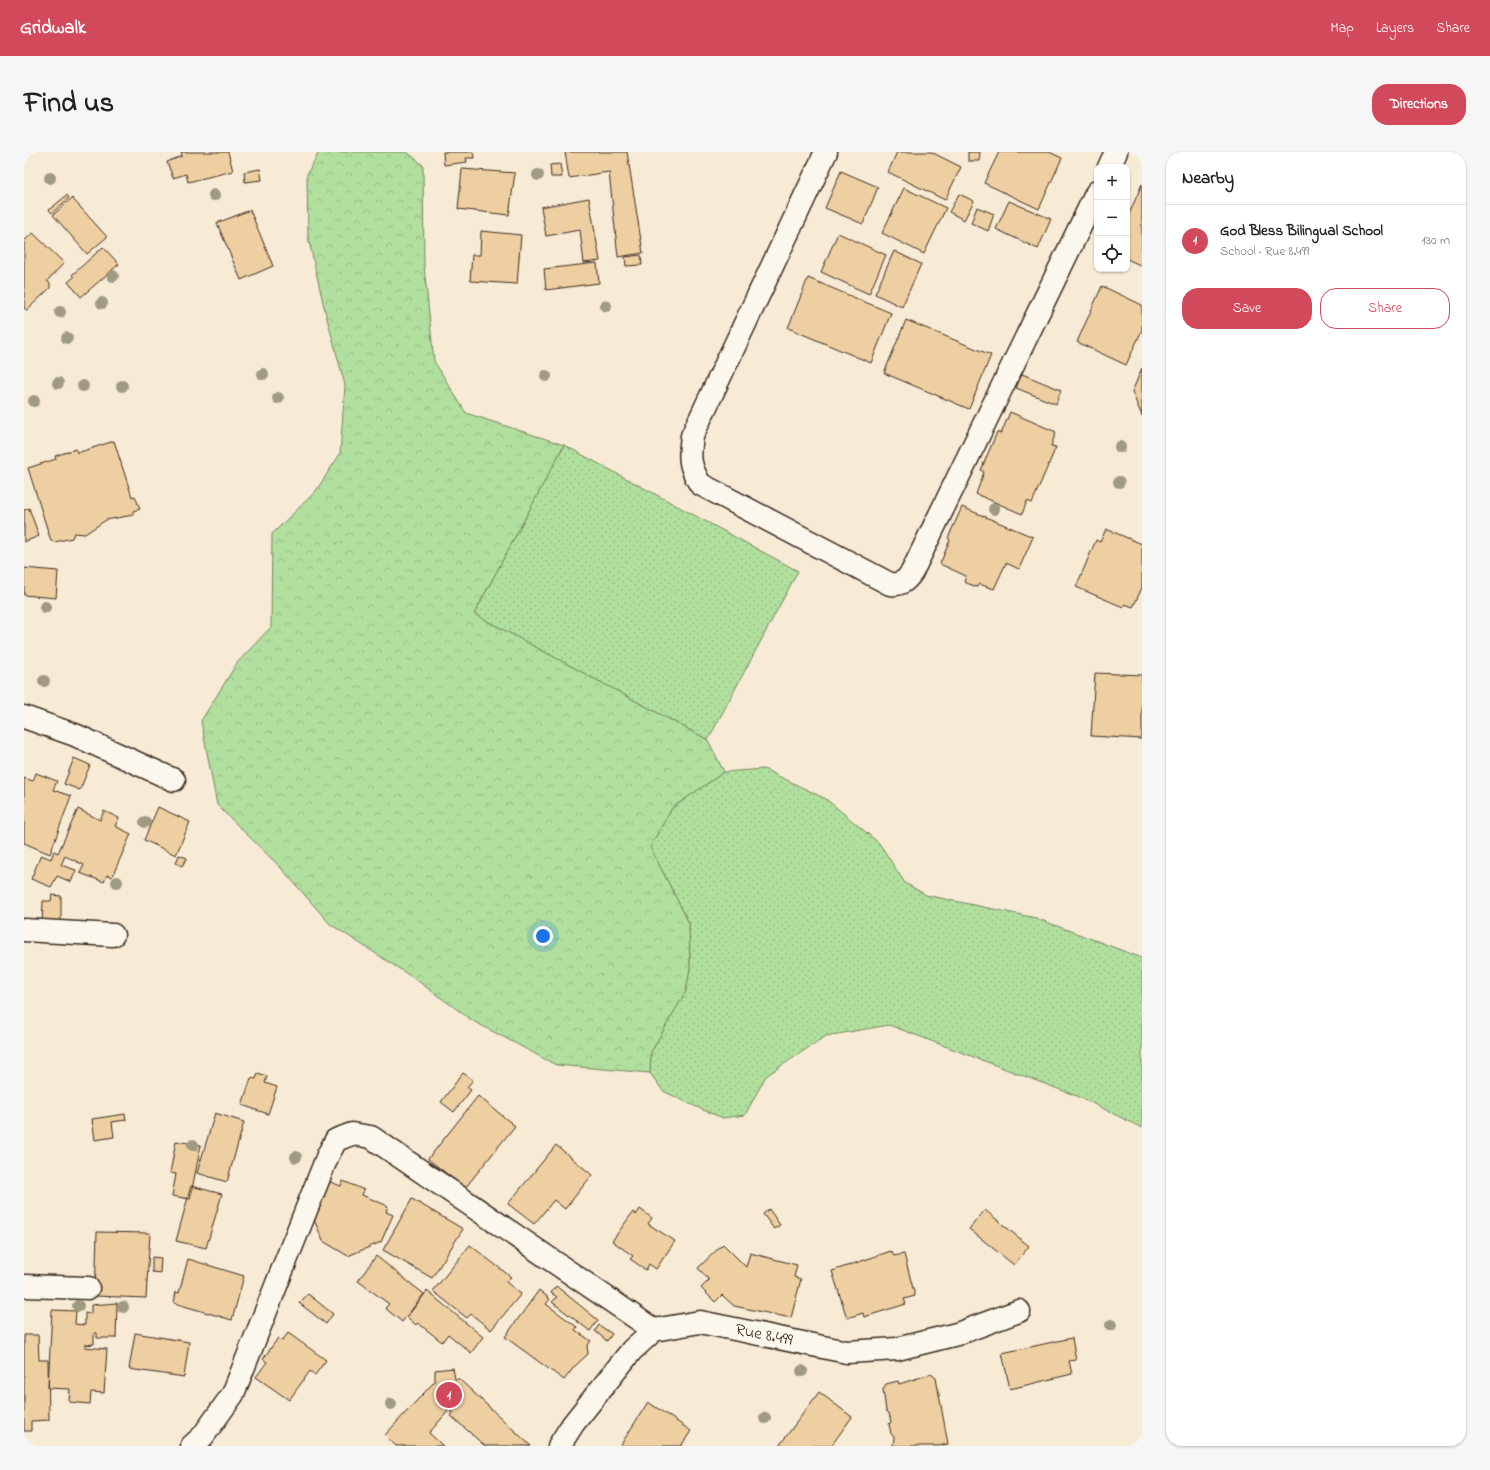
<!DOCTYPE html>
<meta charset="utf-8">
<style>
:root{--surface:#fff;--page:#f6f6f6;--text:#222;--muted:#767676;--line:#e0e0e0;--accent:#d1495b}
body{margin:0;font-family:"Indie Flower",sans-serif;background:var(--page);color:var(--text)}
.controls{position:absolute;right:12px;top:12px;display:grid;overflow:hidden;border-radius:8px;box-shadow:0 1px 3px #0004}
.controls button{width:36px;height:36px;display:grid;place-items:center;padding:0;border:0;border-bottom:1px solid var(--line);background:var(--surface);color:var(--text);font:20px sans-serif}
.you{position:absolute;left:519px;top:784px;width:14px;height:14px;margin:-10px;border:3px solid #fff;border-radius:50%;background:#1a73e8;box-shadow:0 0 0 6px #1a73e833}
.badge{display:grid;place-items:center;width:26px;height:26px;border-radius:50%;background:var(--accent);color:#fff;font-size:13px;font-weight:700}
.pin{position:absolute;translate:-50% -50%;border:2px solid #fff;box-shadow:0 1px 4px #0006}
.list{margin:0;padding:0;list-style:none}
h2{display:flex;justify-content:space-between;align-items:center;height:52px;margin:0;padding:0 16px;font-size:17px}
h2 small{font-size:13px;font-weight:400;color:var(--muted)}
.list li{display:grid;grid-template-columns:26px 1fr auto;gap:12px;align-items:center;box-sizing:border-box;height:72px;padding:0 16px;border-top:1px solid var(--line)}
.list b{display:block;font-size:15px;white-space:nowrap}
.list p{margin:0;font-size:13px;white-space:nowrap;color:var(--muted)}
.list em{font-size:13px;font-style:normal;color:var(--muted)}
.actions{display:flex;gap:8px;padding:12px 16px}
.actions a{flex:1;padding:9px 0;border:1px solid var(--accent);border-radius:16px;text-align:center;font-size:14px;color:var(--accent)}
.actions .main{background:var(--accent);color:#fff}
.icon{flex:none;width:22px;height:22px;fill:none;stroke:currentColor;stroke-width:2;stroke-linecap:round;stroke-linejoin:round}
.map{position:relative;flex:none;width:1118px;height:1294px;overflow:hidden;border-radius:16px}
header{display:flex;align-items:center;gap:24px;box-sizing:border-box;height:56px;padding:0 20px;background:var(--accent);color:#fff}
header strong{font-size:19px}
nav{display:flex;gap:22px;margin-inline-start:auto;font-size:14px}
.intro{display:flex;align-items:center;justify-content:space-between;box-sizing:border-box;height:96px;padding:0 24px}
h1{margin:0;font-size:28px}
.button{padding:10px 18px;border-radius:16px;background:var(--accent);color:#fff;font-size:14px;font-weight:700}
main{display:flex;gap:24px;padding:0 24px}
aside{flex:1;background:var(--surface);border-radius:16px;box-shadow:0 1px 3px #0004}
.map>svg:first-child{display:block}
.grass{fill:url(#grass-dots);stroke:#76845e}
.forest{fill:url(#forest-crowns);stroke:#76845e}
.building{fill:#eecfa1;stroke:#3b2a1e}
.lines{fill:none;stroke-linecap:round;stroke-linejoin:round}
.minor-casing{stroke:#3b2a1e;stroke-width:25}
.minor{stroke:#fbf7ec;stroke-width:22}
.tree{fill:#a09a82}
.labels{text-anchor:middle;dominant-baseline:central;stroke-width:3;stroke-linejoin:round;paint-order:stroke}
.street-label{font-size:17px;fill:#3b2a1e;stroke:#fbf7ec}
</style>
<header>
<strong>Gridwalk</strong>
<nav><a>Map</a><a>Layers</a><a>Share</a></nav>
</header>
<div class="intro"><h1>Find us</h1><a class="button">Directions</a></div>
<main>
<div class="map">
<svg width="1118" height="1294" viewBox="0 0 1118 1294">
<defs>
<pattern id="grass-dots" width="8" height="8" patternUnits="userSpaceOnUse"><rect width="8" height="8" fill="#b0df9e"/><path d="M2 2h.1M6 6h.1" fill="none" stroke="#98c088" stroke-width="1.8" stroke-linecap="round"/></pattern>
<pattern id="forest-crowns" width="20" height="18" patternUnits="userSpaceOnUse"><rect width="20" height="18" fill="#b0df9e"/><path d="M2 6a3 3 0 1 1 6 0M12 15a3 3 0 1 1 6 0" fill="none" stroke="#98c088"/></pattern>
</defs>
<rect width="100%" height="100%" fill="#f7ebd6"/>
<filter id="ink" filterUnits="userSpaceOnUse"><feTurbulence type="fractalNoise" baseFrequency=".025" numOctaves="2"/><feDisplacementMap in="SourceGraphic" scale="8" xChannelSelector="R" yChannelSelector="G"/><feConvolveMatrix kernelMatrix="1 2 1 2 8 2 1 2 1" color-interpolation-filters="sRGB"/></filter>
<g filter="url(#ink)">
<path class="grass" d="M540,293l234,126 -90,169 -234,-126z
M740,617l62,30 53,44 26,40 21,12 110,23 106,40v170l-60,-30 -193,-73 -63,11 -60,40 -21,39 -22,3 -20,-8 -40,-19 -13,-18 1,-21 35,-61 4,-23 -1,-45 -39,-76 22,-39 52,-36z"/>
<path class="forest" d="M295,0h88l16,13 1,101 10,95 32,52 98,32 -90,169 234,126 16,32 -52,36 -22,39 39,76 1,45 -4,23 -35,61 -1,21 -94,-8 -83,-44 -58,-42 -85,-55 -48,-55 -65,-64 -16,-84 36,-58 34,-36 1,-93 43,-42 25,-38 5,-69 -20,-74 -17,-74 -1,-63z"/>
<path class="building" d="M157,0h47l5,19 -45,11 -2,-8 -13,4 -6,-16 15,-6z
M419,0h30l1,6h-8l1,4 -23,3z
M541,0h62l16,101 -25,4 -9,-85 -40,6z
M873,0h34l30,15 -16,33 -57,-28z
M944,0h12l-1,9h-11z
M975,0h50l13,6 -23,51 -55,-26z
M536,12l2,13h-11l-1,-12z
M236,17l2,11 -17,2 -1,-10z
M438,17l53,4 -6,42 -51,-6z
M817,19l37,16 -15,37 -38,-16z
M1118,32v82l-15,-7v-40z
M880,36l42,20 -22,46 -42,-21z
M935,42l15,7 -10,19 -15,-8z
M43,43l2,3 -17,15 -3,-3z
M48,46l35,39 -20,17 -34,-39z
M565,46l11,63 -16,2 -4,-33 -34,6 -5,-29z
M985,49l42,18 -13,30 -42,-20z
M953,55l17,7 -6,17 -17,-8z
M226,58l23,56 -32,14 -24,-57z
M457,79l40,4 -4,49 -47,-3 2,-26h8z
M9,81l31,30 -17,18 3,2v5l-23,22 -3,-2v-67z
M814,81l48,22 -17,39 -48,-22z
M79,95l16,17 -38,33 -13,-15 6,-5 -2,-2z
M870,99l27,13 -19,43 -27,-13z
M617,103l1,10 -16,1 -1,-9z
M573,111l2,20 -53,7 -2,-21z
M784,126l83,35 -20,50 -83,-35z
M1078,134l40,19v25l-16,35 -49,-23z
M882,168l85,35 -22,54 -85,-36z
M1118,216v48l-10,-24z
M998,222l39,16 -5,14 -40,-16z
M986,260l46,20 -5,14 5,1 -24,56 -5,-2 -5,13 -46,-20 8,-22 -3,-2 16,-38 4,2z
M90,289l18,56 3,-1 5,13 -7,2v4l-27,5 -21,14 -11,-1 -2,5 -17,4 -4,-1 -23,-73 28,-9 -1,-3 21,-7 1,4z
M938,355l71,30 -14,32 -13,-6 -12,26 -15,-5 -2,3 -13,-5 2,-6 -26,-12 10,-24 -2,-2z
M5,356l10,28 -15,6v-32z
M1082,377l36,15v44l-9,19 -8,-3 -2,3 -47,-20 20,-47 4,2z
M0,416l34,3 -2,27 -32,-3z
M1071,521l47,2v64l-51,-3z
M50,606l16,7 -10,25 -16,-6z
M12,621l21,8 -4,9 18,6 -21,58 -26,-11v-65l9,3z
M134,655l32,15 -14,33 -32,-15z
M54,657l22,11 4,-9 15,7 -4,8 16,8 -19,43 -5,-2 -3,7 -24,-9 4,-8 -19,-9 -4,9 15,5 -5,12 -14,-6 -6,11 -20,-8 10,-24 10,4 3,-8 4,2z
M155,703l8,3 -5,8 -6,-3z
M28,743l9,1v25l-19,2 1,-22h8z
M234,921l9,3 -2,7 12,4 -9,27 -26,-9 9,-27 5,1z
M439,921l10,7 -6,7 4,3 -17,22 -13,-10z
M454,944l37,30 -50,62 -37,-29z
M191,961l29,9 -17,60 -30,-9z
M101,962l1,6 -14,2 2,15 -19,3 -3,-21z
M152,989l25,4 -11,54 -18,-3 4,-22 -6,-1z
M532,993l36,30 -27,34 -11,-9 -20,24 -26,-20z
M304,1029l13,5 2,-5 21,9 -2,5 26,11 -2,6 7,3 -12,27 -33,14 -25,-15 -11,-26z
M167,1034l31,8 -16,54 -30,-7z
M388,1047l51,30 -31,49 -49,-28z
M616,1057l12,9 -4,6 27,17 -19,28 -7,-5 -3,6 -16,-11 3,-3 -21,-15 21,-29 3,3z
M745,1057l11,16 -6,4 -11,-15z
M961,1058l44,36 -15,19 -45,-36z
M73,1080l53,1 -4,65 -51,-2z
M699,1092l23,23 4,-14 47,12 -3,12 7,2 -10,39 -57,-12 -12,-11 -7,7 -14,-14 8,-8 -11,-12z
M446,1093l41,32 -5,5 15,12 -30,36 -20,-16 -4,4 -34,-27z
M867,1099l3,5 10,-2 11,42 -11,3 2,5 -42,13 -1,-4 -16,5 -15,-47z
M352,1104l48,38 -22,28 -17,-14 4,-4 -31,-23z
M128,1105l9,1 -1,15 -8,-1z
M164,1107l56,17 -12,44 -58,-17 2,-11 3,1z
M532,1134l42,34 -8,11 -38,-29 5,-5 -6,-4z
M515,1138l11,9 -4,5 31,23 -2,3 16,11 -4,5 1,8 -13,12 -11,14 -59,-43z
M403,1139l56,46 -12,16 -23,-19 -6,8 -24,-19 -2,2 -9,-8z
M284,1142l25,20 -7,10 -27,-21z
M93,1151l-1,35h-19v-5h-3v11l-9,1 -1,2 23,2 -3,44 -13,-1 -1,12 -21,-2 1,-13 -22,-1 4,-78 24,1 -1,13 10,1v-12l6,1v-9z
M575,1173l13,9 -5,7 -12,-10z
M111,1181l54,9 -5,35 -55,-8z
M264,1181l38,27 -11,15 -5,-4 -21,29 -33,-23 11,-15 -4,-3 15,-21 4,3z
M0,1183h14l1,25h9l1,60 -18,1v10h-7z
M1048,1186l4,22 -7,1 3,13 -62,15 -8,-36z
M429,1216l2,11h4l72,67h-46l-34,-30 2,-3 -4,-3 -20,23 14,13h-47l-11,-11 50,-54v-11z
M907,1222l5,4 12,66 -10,2h-45l1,-9 -3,-3 -2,-10 2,-2 -2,-9 -3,-2 -3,-22 3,-5 12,-3 1,3z
M795,1240l33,25 -21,29h-52z
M624,1250l43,29 -10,15h-61z"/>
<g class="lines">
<defs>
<path id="minor" d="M802,0l-134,284c-3,22 -3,29 8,48l190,100c11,1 16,-3 22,-12l185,-380
M1085,15l7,-15
M0,565l51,18 99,45
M0,778l89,5
M0,1134l64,2
M168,1294l11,-10 30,-42 95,-239 8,-15 16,-6 19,3 283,193
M535,1294l14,-22 59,-74 22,-20 46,-8 147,30 50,-3 60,-15 62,-23"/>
</defs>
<use href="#minor" class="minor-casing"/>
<use href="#minor" class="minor"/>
</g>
<g class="tree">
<circle cx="514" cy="23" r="6"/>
<circle cx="26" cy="26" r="6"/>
<circle cx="190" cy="43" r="6"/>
<circle cx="89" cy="124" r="6"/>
<circle cx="78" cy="151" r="6"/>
<circle cx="582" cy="154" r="6"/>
<circle cx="36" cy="160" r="6"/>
<circle cx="43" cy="186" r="6"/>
<circle cx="239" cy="222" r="6"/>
<circle cx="522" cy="224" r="6"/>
<circle cx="34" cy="231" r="6"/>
<circle cx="59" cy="234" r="6"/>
<circle cx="98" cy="234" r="6"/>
<circle cx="254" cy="246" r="6"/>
<circle cx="10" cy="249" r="6"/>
<circle cx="1096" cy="295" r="6"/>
<circle cx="1095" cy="330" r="6"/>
<circle cx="970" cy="357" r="6"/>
<circle cx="21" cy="455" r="6"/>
<circle cx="20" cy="529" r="6"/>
<circle cx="121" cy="670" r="6"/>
<circle cx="93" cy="730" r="6"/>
<circle cx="169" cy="993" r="6"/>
<circle cx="272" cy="1005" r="6"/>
<circle cx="54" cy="1154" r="6"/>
<circle cx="99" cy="1155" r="6"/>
<circle cx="1087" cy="1173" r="6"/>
<circle cx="778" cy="1219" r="6"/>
<circle cx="367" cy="1252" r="6"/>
<circle cx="741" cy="1266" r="6"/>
</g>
</g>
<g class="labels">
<g class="street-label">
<text transform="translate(740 1183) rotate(11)">Rue 8.499</text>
</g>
</g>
</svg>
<div class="controls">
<button>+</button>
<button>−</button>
<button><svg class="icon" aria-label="locate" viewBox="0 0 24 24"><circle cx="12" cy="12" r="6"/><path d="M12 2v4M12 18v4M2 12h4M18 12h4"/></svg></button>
</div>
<div class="you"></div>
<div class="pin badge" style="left:425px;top:1243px">1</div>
</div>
<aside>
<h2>Nearby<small></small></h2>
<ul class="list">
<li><span class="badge">1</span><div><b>God Bless Bilingual School</b><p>School · Rue 8.499</p></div><em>130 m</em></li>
</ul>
<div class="actions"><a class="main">Save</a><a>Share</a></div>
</aside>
</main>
